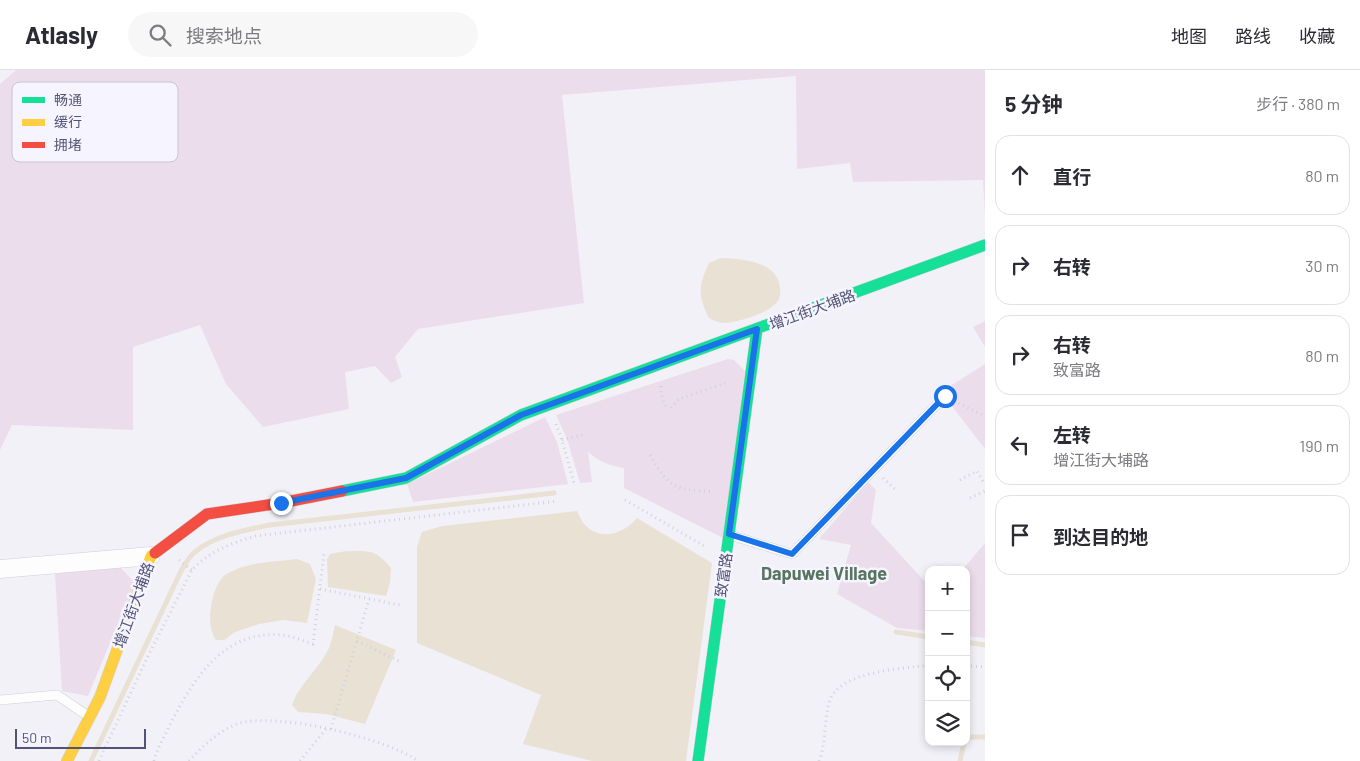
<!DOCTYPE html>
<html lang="zh">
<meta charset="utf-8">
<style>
:root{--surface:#fff;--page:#f7f7f7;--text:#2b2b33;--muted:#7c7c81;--line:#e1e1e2}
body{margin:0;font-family:Barlow,"Noto Sans SC",sans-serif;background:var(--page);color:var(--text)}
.controls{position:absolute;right:15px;bottom:15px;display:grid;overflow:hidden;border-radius:10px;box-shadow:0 2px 8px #0003}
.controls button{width:45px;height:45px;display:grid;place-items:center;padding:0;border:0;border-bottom:1px solid var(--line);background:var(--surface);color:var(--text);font:25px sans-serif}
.scale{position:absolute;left:15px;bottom:12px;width:131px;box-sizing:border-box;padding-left:5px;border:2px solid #525475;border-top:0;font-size:14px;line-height:18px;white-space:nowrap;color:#525475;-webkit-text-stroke:4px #f6f4fe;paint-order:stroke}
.stop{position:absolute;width:15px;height:15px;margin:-11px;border:4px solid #1a73e8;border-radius:50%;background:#fff}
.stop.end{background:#1a73e8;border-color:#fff;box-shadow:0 1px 5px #0008}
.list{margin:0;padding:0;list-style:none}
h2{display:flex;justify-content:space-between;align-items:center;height:65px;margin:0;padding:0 20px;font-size:21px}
h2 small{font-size:16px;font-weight:400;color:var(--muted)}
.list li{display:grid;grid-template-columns:32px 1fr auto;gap:15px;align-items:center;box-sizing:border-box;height:80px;margin:0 10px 10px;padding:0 10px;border:1px solid var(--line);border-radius:15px}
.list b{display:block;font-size:19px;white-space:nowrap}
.list p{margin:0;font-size:16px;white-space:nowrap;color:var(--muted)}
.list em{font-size:16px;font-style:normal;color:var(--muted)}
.icon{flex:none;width:28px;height:28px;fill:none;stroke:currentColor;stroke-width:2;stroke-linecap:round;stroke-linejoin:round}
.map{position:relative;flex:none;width:985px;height:691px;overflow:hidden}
header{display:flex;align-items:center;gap:30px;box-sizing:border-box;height:70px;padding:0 25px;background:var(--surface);border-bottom:1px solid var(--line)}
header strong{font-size:24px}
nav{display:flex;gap:28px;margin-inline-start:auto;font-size:18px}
.search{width:350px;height:45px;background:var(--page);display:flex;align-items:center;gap:12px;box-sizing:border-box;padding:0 18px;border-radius:28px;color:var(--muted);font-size:19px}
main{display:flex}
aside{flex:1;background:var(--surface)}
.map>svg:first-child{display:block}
.green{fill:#ecddec}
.water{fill:#e8e1d4}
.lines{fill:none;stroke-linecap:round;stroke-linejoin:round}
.stream{stroke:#e8e1d4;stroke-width:5}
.lane-casing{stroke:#cfcfd8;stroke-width:10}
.street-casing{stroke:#cfcfd8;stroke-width:19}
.fast-casing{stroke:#d0cfd9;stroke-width:12}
.slow-casing{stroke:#d0cfd9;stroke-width:12}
.jam-casing{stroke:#d0cfd9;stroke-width:12}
.path{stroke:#d0d1da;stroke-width:3;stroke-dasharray:1 4;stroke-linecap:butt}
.lane{stroke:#fdfdfe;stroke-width:9}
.street{stroke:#fdfdfe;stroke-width:18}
.fast{stroke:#16e098;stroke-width:11}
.slow{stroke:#ffcf43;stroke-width:11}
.jam{stroke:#f24e42;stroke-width:11}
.route{stroke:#1a73e8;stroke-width:6}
.labels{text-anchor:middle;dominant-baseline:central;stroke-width:5;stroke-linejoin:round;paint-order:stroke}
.street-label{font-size:15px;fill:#525475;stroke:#f6f4fe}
.quarter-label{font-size:18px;font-weight:bold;fill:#58755f;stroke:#f6f4fe}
.key{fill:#f6f4fe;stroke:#c5c4d5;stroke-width:1}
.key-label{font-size:14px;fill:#525475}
</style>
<header>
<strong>Atlasly</strong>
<div class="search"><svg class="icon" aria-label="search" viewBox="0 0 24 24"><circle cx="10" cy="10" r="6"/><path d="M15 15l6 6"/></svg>搜索地点</div>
<nav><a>地图</a><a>路线</a><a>收藏</a></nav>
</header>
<main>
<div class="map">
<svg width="985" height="691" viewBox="0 0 985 691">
<rect width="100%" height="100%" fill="#f2f1f8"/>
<path class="green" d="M16,0h969v145l-2,-35 -130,2 -3,-19 -53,6 -1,-93 -234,19 22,208 -166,26 -23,28 7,20 -11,6 -16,-17 -30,6 4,37 -86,18 -37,-43 -26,-59 -67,22v83l-121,-5 -12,25v-366z
M985,251v26l-12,-20z
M728,289l6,1 11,11 -22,167 -99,-50v-20c-14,-2 -26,-7 -36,-16l4,30 -12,1 -13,-44 -11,-24z
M985,294v85l-44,-57z
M545,347l12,25 11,42 -155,18 -6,-18z
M868,412l8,8 -5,33 58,63v45l-32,-3 -60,-34 14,-49 -32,-6z
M985,473v95l-19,-2v-66h-4z
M119,496l16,17 -47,113 -26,-5 -7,-117z"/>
<path class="water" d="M721,188c21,1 57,3 59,30 1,6 0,13 -6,17 -11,10 -36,17 -51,18 -4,0 -10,-3 -14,-5 -11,-22 -11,-32 0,-55z
M577,441c2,4 4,10 8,14 16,17 40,8 52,-7l75,45 -26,198h-94l-69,-17 18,-49 -124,-52v-96l5,-15 20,-6z
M346,481c23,0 30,-2 45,17l-1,15 -4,13 -58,-9 -1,-28 3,-5z
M297,489l13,5 6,15 -9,44 -24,-3 -24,4 -24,8 -11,8h-8c-6,-9 -7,-22 -5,-33 1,-10 6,-26 14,-32 20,-13 50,-13 72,-16z
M335,555l61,25 -31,74 -39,-10 -28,-2 -6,-7c8,-22 27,-36 37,-57 3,-6 4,-16 6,-23z"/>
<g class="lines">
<path class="stream" d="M896,562l33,5
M966,572l19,3
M966,667h19
M91,691l90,-190c4,-6 8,-15 14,-19 20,-17 51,-22 75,-27l284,-32
M960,691l4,-19"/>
<defs>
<path id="lane" d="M730,465l62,19 153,-158
M0,630l57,-5 31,21"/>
<path id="street" d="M0,499l151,-13"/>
<path id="fast" d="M342,421l64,-13 115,-63 464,-170
M698,691l59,-432"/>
<path id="slow" d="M67,691l33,-64 51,-141 4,-3"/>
<path id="jam" d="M155,483l52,-39 74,-11 61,-12"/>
</defs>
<use href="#lane" class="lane-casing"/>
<use href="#street" class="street-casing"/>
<use href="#fast" class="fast-casing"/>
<use href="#slow" class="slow-casing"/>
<use href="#jam" class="jam-casing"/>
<path class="path" d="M661,316c-1,9 3,15 5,23
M954,331l31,15
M671,338l8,-9 49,-17
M556,354l6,16 12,43
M562,370l24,-6
M650,385c20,35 25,34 63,37
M883,408l14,13
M960,410l17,-9 8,14
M970,428l15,-7
M625,430l81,47
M179,490l13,10
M320,519l80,16
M357,571l42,20
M966,596l19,1
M331,659l38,-130
M99,691l49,-105 44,-86c19,-20 38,-26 63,-34l303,-35
M154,691l2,-8c26,-52 56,-125 127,-118 10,1 20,6 30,9l11,-90
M189,691c14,-15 28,-29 48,-37 37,-13 149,14 181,37
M300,691l26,-32
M819,691c7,-16 5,-40 10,-58 8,-32 72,-34 100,-38"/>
<use href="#lane" class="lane"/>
<use href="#street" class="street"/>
<use href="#fast" class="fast"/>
<use href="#slow" class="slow"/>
<use href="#jam" class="jam"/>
</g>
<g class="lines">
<path class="route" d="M281,433l125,-25 115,-63 236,-86 -28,205 63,20 153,-158"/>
</g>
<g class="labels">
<g class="street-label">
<text transform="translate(812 239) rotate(-20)">增江街大埔路</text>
<text transform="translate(723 505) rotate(-82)">致富路</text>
<text transform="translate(133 535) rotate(-70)">增江街大埔路</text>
</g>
<g class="quarter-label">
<text x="824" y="503">Dapuwei Village</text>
</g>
</g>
<rect x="12" y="12" width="166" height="80" rx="8" class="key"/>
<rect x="22" y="27" width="23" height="6" fill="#16e098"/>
<rect x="22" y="49" width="23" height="7" fill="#ffcf43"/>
<rect x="22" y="72" width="23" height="6" fill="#f24e42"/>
<g class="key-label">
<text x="54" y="35">畅通</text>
<text x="54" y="57">缓行</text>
<text x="54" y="80">拥堵</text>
</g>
</svg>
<div class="controls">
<button>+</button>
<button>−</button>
<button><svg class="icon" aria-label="locate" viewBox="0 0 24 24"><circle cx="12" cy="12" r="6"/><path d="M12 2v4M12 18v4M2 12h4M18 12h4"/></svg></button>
<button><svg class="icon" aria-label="layers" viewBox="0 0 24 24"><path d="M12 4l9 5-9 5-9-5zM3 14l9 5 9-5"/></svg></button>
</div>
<div class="scale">50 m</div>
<div class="stop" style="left:945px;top:326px"></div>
<div class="stop end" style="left:281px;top:433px"></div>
</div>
<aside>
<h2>5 分钟<small>步行 · 380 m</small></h2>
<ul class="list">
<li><svg class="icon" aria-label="ahead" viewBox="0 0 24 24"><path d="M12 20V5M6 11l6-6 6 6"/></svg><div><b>直行</b></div><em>80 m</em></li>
<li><svg class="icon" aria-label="right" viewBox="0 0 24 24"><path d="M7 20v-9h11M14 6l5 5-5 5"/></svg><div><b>右转</b></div><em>30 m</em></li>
<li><svg class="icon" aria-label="right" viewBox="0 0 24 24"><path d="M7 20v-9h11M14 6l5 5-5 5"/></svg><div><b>右转</b><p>致富路</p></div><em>80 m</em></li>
<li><svg class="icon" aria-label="left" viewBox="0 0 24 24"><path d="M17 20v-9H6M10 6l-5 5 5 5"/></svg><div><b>左转</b><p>增江街大埔路</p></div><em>190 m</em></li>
<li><svg class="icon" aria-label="arrive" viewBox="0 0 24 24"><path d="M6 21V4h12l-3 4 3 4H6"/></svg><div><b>到达目的地</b></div></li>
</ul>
</aside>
</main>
